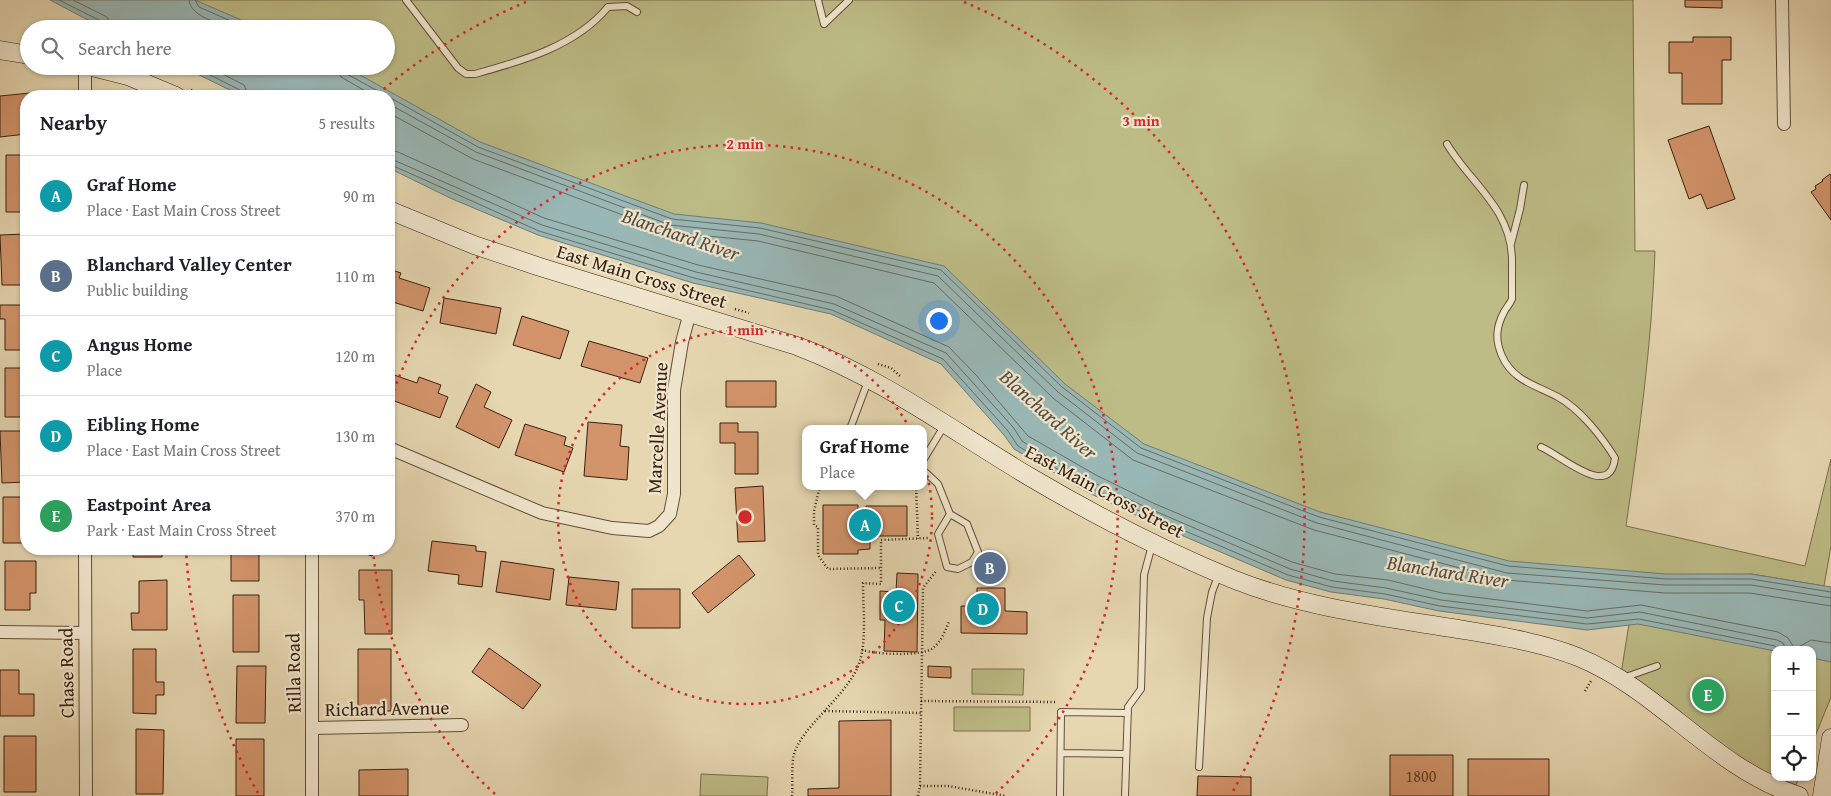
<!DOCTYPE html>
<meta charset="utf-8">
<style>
:root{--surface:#fff;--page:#f2f2f2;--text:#202124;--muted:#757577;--line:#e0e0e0;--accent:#8f2418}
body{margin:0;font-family:"Gentium Book Plus",serif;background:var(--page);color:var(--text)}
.controls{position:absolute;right:15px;bottom:15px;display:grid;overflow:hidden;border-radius:10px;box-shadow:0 1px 4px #0004}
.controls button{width:45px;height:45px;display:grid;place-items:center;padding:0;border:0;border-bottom:1px solid var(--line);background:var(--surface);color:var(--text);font:25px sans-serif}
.you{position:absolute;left:938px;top:320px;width:18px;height:18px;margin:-12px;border:4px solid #fff;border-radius:50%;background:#1a73e8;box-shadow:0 0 0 8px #1a73e833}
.badge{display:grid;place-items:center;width:32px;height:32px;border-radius:50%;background:var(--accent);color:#fff;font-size:16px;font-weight:700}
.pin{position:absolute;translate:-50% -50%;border:2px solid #fff;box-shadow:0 1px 5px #0006}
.popup{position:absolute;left:802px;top:425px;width:125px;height:65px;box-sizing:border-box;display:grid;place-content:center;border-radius:10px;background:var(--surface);filter:drop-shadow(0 1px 4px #0005);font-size:16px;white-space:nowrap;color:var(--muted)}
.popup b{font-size:19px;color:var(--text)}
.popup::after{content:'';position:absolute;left:50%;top:100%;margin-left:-10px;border:10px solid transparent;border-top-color:var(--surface)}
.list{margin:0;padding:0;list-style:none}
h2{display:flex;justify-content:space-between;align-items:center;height:65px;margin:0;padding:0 20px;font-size:21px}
h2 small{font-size:16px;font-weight:400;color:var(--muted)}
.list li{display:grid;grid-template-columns:32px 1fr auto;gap:15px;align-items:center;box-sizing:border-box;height:80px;padding:0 20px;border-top:1px solid var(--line)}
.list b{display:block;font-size:19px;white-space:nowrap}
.list p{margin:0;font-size:16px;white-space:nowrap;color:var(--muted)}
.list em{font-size:16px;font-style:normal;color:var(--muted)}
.icon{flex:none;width:28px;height:28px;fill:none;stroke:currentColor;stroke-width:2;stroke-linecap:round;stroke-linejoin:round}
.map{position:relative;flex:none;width:1831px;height:796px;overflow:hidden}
.search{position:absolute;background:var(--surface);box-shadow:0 1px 4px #0004;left:20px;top:20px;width:375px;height:55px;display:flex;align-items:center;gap:12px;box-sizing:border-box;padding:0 18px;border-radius:28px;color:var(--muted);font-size:19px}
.panel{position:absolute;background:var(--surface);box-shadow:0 1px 4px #0004;left:20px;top:90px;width:375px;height:465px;border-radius:20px}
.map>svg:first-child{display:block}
.green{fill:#bdbc86;stroke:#7b6e4a}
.water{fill:#99b7b5;stroke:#737b73}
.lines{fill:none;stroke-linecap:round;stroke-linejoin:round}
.shore{stroke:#696c62;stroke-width:1}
.building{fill:#d3946b;stroke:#39200f}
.service-casing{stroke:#644e38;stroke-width:8}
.minor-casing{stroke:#644e38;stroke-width:14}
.secondary-casing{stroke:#39200f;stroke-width:19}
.path{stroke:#39200f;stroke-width:2.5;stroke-dasharray:1 2.5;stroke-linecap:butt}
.service{stroke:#efe5cc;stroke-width:6}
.minor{stroke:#efe5cc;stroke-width:12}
.secondary{stroke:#efe5cc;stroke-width:18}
.ring{fill:none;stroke:#d62828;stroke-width:2.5;stroke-dasharray:2.5 5}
.labels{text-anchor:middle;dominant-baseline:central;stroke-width:4.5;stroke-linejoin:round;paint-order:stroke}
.number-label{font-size:16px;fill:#603d26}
.street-label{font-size:19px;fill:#39200f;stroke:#efe5cc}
.water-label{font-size:20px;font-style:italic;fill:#564d41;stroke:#efe5cc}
.centre{fill:#d62828;stroke:#efe5cc;stroke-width:2.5}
.ring-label{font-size:15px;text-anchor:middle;font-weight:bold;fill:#d62828;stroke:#efe5cc;stroke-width:4.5;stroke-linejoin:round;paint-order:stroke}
</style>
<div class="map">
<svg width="1831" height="796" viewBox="0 0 1831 796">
<rect width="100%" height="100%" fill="#e6d7b1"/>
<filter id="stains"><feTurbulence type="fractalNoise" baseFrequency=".004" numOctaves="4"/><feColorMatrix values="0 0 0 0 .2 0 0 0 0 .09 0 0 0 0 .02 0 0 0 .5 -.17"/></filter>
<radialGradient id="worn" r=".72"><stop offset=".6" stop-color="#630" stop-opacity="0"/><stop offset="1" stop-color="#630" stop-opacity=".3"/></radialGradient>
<path class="green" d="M123,0h1510l2,251h20c-3,92 -16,184 -29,275l179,40 26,-107v87l-7,40 -73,-12 -125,24 -525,-137 -172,-154 -540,-187v-24l-134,-30h131v-37h-219z
M1633,599l198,38v60l-19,47v-94h-37v127h24l-6,17 -173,-114z
M972,669h52l-1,26 -51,-1z
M954,707h76v24h-76z
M701,774l67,3 -1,19h-67z"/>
<path class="water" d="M50,0h145l67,29h-157z
M181,66h163l136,76 194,72 87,9 183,43 121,118 79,60 176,68 189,49 157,13h85l80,13v75l-19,-4v-8l-37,1 -137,-27 -51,6 -148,-19 -55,-12 -53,-7 -45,-12 -140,-60 -59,-28 -73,-43 -10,-14 -63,-71 -110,-50 -138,-31 -155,-48 -88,-37 -61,-30v-72h-147z"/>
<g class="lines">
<path class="shore" d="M59,0l44,22 3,7
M73,0l34,17 5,12
M189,0c1,17 31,23 44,29
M195,0l4,7 50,22
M192,66l48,24 3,6
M207,66l37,19 5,11
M336,66l5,11 33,19
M342,66l3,7 42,23
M389,97l89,50 194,72 88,9 181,42 121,117 79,61 178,69 189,49 158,13h85l80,13
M389,104l87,48 194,73 89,9 179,42 120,116 79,61 180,70 190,50 158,12h86l80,13
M389,113l84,46 195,73 90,9 176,42 119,115 80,62 181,70 192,50 159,13h85l81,13
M389,150l9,2 146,66 154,47 138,31 113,51 27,28 52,61 68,39 57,28 139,59 43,12 53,6 54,13 145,18 54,-6 137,27 10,6 7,11 16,-9 20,3
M389,158l153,67 154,47 138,32 112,49 67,74 9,14 17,11 53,30 58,27 140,60 43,12 53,7 55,12 146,18 53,-6 137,28 6,3 3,7
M389,164l150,67 155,47 138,32 111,49 65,72 10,15 18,11 53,30 59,28 140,60 44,12 53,7 55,12 147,18 52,-5 136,27 4,4"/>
</g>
<path class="building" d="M1685,0h37v8l-37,-1z
M1693,37h38v23h-9v44h-40v-31h-13v-31h24z
M30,93v3h-4v38l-26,3v-41z
M1709,126l26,73 -28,10 -6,-15 -12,5 -21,-59z
M6,155h20v57h-20z
M1830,174l1,2v44l-20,-28 5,-3 -1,-3 8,-5 -1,-1z
M26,234v24h-3v27h-21l-2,-50z
M389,269l12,4 -2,5 31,10 -7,23 -34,-10z
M444,298l57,10 -5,26 -56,-11z
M0,305h26v45h-21v-31h-5z
M522,316l47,15 -9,28 -47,-14z
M589,341l59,17 -8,25 -59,-17z
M5,368h21v49h-21z
M394,375l23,8 2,-6 22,8 -3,8 10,4 -8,21 -51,-19v-8z
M726,381h50v26h-50z
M476,384l15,8 -7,15 28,13 -13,28 -43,-21z
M588,422l34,3 -2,21 9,1 -2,33 -43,-4z
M720,423h18v9h20v42h-23v-31h-15z
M525,424l41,13 -2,8 9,3 -9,24 -49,-17z
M0,431h26v51l-24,1z
M763,486l2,55 -27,1 -3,-54z
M3,497h23v46h-23z
M823,505h35v8h9l-1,-7h41v30h-37v13l-12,1v4h-35z
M432,541l44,5v5l10,1 -4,35 -24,-3 1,-9 -31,-4z
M133,549h29v8h-29z
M231,549h28v32h-28z
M351,549h24l-3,7z
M739,555l16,20 -47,38 -16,-20z
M5,561h31v32h-6v17h-25z
M501,561l53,8 -4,31 -54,-8z
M359,570h33v64h-27l-1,-34h-5z
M897,573l21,1 -1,78 -33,-1 1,-31h-5v-29l16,1z
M569,577l50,5 -3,28 -50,-5z
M167,580v50h-35l-1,-17h8v-32z
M977,588h28v23l22,1v22l-66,-1v-27h16z
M632,589h48v39h-48z
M233,595h26v57h-26z
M489,648l52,37 -18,24 -51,-37z
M133,649h23v33h8v13h-8v19l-23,-1z
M358,649h33v62h-33z
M237,666h29l-1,57h-29z
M928,666l23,1v11l-23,-1z
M0,670h19v24h15v22h-34z
M891,720v76h-83v-7l31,-1v-67z
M136,729l28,1 -1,64h-27z
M4,736h32v56h-32z
M236,739h28v57h-28z
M1390,755h63v41h-63z
M1468,759h81v37h-81z
M408,769v27h-49v-26z
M1198,776l53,1v19h-54z"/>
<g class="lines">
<defs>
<path id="service" d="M406,0l52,68 8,6h9c47,-13 101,-28 133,-67l19,-1 10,6
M818,0l6,24
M824,24l25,-24
M1447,144c23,39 63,63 65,114 0,4 0,39 0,41 -2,5 -6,9 -8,13 -8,15 -9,28 -2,44 11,25 34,29 56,41 22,12 44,40 57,61 -5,43 -54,-3 -74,-11
M1511,244l9,-35 4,-24
M850,429l18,-48
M924,459l20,-33
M924,471l14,13 12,30 17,10 11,28 -6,10 -14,7 -11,-2 -9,-33 12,-20
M1623,678l34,-12
M1061,753l65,1
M1199,767l8,-149 5,-26 7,-18
M1060,796l1,-84 67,1
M1125,796l3,-89 13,-18 3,-114 8,-30"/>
<path id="minor" d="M1782,0l2,124
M85,96v-30
M389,448l153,65 70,15 37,3 10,-5 11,-12 4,-20v-104l8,-48 8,-30
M85,549l1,247
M312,549v247
M0,632l84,1
M313,728l149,-3"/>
<path id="secondary" d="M0,50l29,5
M88,66l40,10 48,20
M389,210l85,35 66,22 257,79c87,33 154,84 233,131 66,39 134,74 205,103 71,28 148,37 223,49 41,7 82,13 120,28 83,34 132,109 221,139
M1822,796l9,-58"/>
</defs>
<use href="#service" class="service-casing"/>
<use href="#minor" class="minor-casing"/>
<use href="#secondary" class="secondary-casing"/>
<path class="path" d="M191,90l13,6
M735,309l14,4
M878,364l13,4 9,8
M820,486l-6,25v14l4,2v28l10,14 53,-1
M916,486l2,53
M862,650c13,4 60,7 71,-2 8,-6 13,-18 16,-27
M1585,691l6,-10
M921,701l136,1
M825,711l96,2
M920,786h28l58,10
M792,796c1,-13 -1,-30 2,-42 8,-28 53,-58 65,-90 8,-24 4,-55 4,-81l18,1v-44l47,-2
M918,796l2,-10 3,-198 14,-18"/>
<use href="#service" class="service"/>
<use href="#minor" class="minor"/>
<use href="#secondary" class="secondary"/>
</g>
<g class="ring">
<circle cx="745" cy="517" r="187"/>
<path d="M495 794A373 373 0 0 1 373 550M389 405A373 373 0 1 1 995 794"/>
<path d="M258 793A560 560 0 0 1 186 551M378 94A560 560 0 0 1 526 2M964 2A560 560 0 0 1 1232 793"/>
</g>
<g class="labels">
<g class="number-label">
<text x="1421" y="776">1800</text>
</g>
<g class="street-label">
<text transform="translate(642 276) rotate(17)">East Main Cross Street</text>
<text transform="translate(657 428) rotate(-87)">Marcelle Avenue</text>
<text transform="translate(1105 491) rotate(28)">East Main Cross Street</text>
<text transform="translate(66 673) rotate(-91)">Chase Road</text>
<text transform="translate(293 673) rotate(-91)">Rilla Road</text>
<text transform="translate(387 708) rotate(-1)">Richard Avenue</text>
</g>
<g class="water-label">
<text transform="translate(681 234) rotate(19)">Blanchard River</text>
<text transform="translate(1049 414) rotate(42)">Blanchard River</text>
<text transform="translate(1448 571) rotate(9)">Blanchard River</text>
</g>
</g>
<circle cx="745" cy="517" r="8" class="centre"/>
<g class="ring-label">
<text x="1141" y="126">3 min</text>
<text x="745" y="149">2 min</text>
<text x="745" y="335">1 min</text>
</g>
<rect width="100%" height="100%" filter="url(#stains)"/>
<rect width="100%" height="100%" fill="url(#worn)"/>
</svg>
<div class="controls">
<button>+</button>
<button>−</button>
<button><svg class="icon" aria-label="locate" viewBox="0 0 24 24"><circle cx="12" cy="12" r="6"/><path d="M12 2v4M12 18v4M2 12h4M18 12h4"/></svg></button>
</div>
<div class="you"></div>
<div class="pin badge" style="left:865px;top:525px;background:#0f9aa8">A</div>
<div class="popup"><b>Graf Home</b>Place</div>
<div class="pin badge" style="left:990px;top:568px;background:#5c6f8a">B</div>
<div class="pin badge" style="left:899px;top:606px;background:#0f9aa8">C</div>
<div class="pin badge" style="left:983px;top:609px;background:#0f9aa8">D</div>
<div class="pin badge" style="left:1708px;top:695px;background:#2e9e5b">E</div>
<div class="search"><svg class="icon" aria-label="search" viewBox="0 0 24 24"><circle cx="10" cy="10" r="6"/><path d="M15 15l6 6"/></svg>Search here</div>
<section class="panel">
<h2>Nearby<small>5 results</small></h2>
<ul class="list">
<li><span class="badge" style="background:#0f9aa8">A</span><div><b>Graf Home</b><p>Place · East Main Cross Street</p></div><em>90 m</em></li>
<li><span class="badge" style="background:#5c6f8a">B</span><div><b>Blanchard Valley Center</b><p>Public building</p></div><em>110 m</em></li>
<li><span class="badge" style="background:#0f9aa8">C</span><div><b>Angus Home</b><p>Place</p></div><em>120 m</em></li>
<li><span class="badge" style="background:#0f9aa8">D</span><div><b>Eibling Home</b><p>Place · East Main Cross Street</p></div><em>130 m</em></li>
<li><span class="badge" style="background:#2e9e5b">E</span><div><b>Eastpoint Area</b><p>Park · East Main Cross Street</p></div><em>370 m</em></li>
</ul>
</section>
</div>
